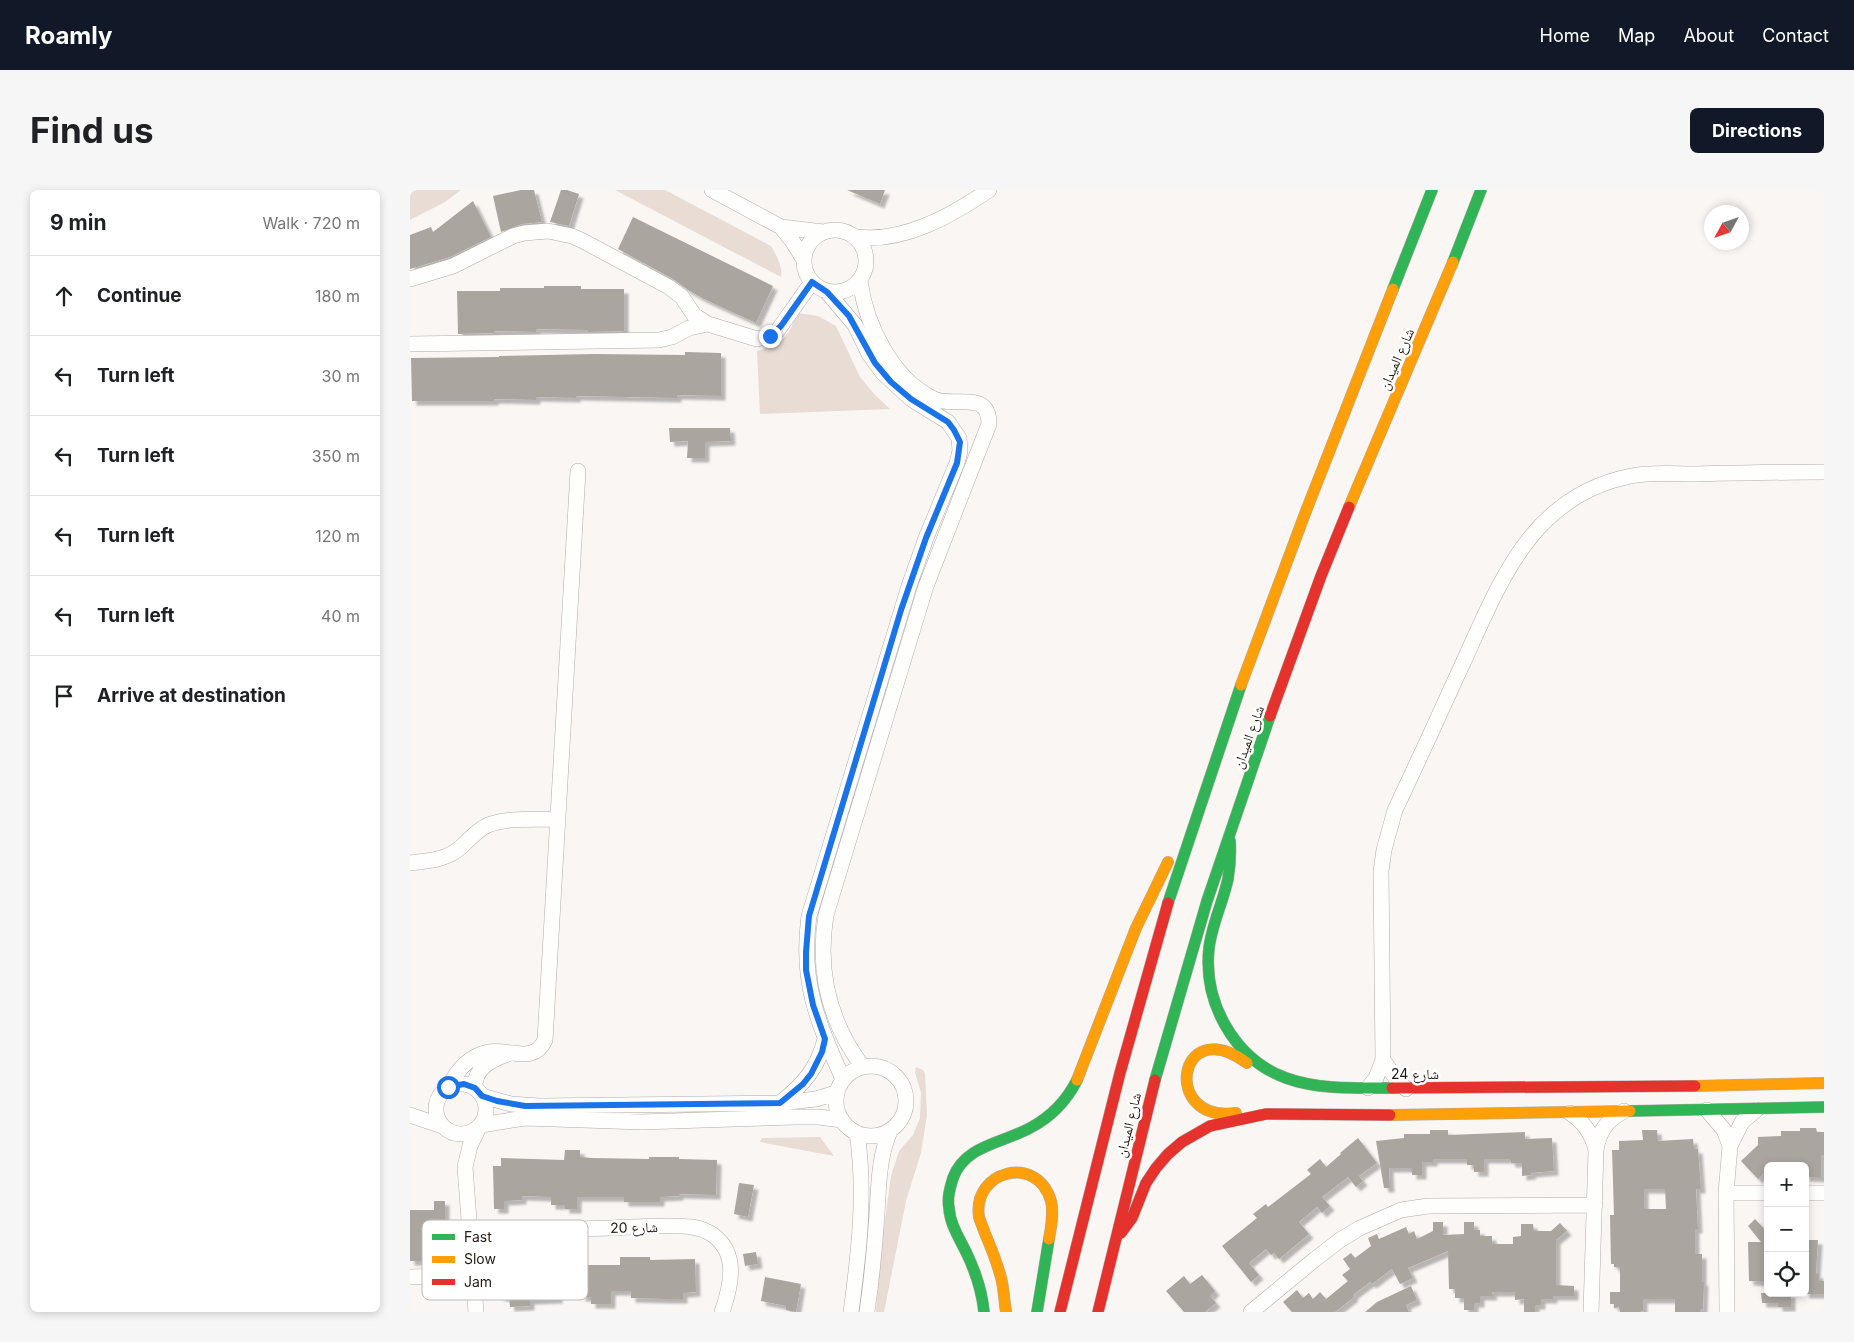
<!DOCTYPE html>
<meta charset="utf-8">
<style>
:root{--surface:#fff;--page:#f6f6f6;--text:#202124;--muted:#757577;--line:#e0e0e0;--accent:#111827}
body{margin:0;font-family:Inter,"Noto Naskh Arabic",sans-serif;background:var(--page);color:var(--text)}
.controls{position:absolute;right:15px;bottom:15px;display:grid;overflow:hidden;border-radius:8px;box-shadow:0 2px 8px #0003}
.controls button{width:45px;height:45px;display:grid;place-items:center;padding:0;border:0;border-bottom:1px solid var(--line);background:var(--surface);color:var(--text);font:25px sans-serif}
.compass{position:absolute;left:1294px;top:15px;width:45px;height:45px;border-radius:50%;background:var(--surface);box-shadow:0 2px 8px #0003;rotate:230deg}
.stop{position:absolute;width:15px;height:15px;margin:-11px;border:4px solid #1a73e8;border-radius:50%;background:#fff}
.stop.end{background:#1a73e8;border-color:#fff;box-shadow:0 1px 5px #0008}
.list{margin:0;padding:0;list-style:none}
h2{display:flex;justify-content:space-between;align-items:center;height:65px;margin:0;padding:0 20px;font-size:21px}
h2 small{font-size:16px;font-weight:400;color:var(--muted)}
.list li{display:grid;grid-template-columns:32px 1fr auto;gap:15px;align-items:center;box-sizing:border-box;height:80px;padding:0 20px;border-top:1px solid var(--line)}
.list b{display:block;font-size:19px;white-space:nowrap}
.list em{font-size:16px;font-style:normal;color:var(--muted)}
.icon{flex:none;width:28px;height:28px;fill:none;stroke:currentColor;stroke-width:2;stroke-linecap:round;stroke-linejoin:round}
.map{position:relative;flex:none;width:1414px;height:1122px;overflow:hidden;border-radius:8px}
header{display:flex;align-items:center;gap:30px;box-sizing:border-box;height:70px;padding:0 25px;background:var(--accent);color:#fff}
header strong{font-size:24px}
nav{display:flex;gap:28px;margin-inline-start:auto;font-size:18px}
.intro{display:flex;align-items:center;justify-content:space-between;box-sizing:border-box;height:120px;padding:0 30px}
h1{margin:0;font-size:35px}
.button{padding:12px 22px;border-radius:8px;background:var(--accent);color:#fff;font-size:18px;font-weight:700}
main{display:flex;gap:30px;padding:0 30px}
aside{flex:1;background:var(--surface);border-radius:8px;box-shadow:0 2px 8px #0003}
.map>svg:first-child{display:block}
.green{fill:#e8dcd4}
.building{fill:#aba5a0;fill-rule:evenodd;filter:url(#shadow)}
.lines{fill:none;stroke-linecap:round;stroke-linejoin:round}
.street-casing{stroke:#b3aca8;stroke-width:16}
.fast-casing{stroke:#b3aca8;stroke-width:12}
.slow-casing{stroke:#b3aca8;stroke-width:12}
.jam-casing{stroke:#b3aca8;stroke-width:12}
.street{stroke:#fefefd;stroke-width:15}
.fast{stroke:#30b455;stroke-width:11}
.slow{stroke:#ff9f0a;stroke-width:11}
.jam{stroke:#e5322d;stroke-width:11}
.route{stroke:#1a73e8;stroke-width:6}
.labels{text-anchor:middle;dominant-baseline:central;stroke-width:5;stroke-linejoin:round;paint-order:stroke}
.street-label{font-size:14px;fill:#241a12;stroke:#fff}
.key{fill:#fff;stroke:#bdbab8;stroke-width:1}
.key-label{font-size:14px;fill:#241a12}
</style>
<header>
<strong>Roamly</strong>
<nav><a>Home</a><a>Map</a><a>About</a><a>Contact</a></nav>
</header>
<div class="intro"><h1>Find us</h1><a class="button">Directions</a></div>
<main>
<aside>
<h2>9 min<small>Walk · 720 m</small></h2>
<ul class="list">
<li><svg class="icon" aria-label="ahead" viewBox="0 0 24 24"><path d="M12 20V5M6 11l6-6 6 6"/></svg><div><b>Continue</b></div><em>180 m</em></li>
<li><svg class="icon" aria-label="left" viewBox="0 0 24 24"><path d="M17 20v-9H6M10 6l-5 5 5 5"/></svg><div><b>Turn left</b></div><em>30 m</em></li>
<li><svg class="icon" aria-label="left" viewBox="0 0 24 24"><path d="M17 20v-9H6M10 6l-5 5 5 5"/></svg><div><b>Turn left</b></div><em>350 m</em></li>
<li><svg class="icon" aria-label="left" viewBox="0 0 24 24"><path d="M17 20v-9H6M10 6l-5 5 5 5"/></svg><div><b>Turn left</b></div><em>120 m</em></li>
<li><svg class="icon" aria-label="left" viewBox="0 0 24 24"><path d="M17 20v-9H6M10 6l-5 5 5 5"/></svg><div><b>Turn left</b></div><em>40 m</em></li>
<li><svg class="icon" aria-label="arrive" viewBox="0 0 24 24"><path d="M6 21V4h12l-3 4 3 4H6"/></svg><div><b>Arrive at destination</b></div></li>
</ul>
</aside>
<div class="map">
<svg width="1414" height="1122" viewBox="0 0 1414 1122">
<defs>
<filter id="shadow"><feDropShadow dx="4.5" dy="4.5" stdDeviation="1" flood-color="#0004"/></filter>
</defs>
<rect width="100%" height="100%" fill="#f9f6f4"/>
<path class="green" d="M0,0h51l-16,12 -35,18z
M205,0h50l106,56c5,9 12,20 10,31z
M388,123l20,3 18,10 24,51 15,18 15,14 -130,5 -3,-63 21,-7 11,-12z
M506,877l7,3 2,4 2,41 -6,38 -15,48 -22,111h-8l5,-63 10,-73 8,-25 14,-16 7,-17 1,-25 -6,-21z
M410,947l14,19 -74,-14 2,-4z"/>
<path class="building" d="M111,0h13l8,32 -20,2 -21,8 -8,-36z
M151,0h6l12,4 -10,32 -19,-4z
M437,0h38l-5,14z
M63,11l18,36 -41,20 -40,12v-34l21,-8 2,5z
M223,27l140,69 -17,37 -52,-24 -16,-9 -15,-11 -55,-30z
M134,96h37v3h43v42l-36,1v-2l-52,-1v3l-42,-1v2l-36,1 -1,-43h43v-3h44z
M275,162l36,1v43l-44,-1v3l-101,-2v2l-40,-1v3l-42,-1v2h-82l-1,-43 88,-1v-1l95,-2 91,1z
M259,238h61l1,13 -26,1v16h-18l1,-17 -18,1z
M1390,938h16l1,4h7v23h-3v23l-16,-1v-11h-37v3l-10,10 -17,-18 17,-16v-8l23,-1v-5h19z
M1020,940h18v5l77,-3v7l27,-1 2,33 -23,2 1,2 -10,1v-13h-11l-1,-4h-26v13h-10v-7h-7v-6h-34v3h-11v13h-10v-7h-23l1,20h-6l-8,-47 28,-3v-4h26z
M1232,940h15l1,11 35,-2 1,10h4l3,40h-5l2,40h-3v25h7v28l2,-1 -1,28 -3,1v2h-25v-13h-32v12l-3,1h-20l-1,-5 -5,1v-4h-4v-12h10v-25h-6v-3h-3l-1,-49h4l-2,-65h7v-9l24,-1zM1234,999h21l1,20h-22z
M948,948l19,25 -18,13 4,5 -7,6 -8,-10 -26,20 8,9 -8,7 -5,-6 -18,15 10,12 -30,25 -5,-6 -3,2 -5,-6 -17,14 10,12 -8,7 -29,-36 35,-28 -4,-4 13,-10 2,3 43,-33 -4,-4 13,-11 6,8 15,-13 -1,-1z
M155,960h15v7l12,1 57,1v-2h30v2l38,1 -1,35 -37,-1v2l-19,1v5h-36v-5h-47v12h-12v-4h-14v-8l-29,-1v4l-18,1v8h-10l-1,-43h8v-8l63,2z
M329,993l15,2 -6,32 -14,-3z
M24,1011h11v44h-22v16h-13v-51h24z
M1345,1029l13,14v18h-4l1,19h3v12l-19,-1 -1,-39h13l-13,-16z
M1023,1032h10v13l21,-1v-12h10v8h6v6h12v8h21v-7l8,-1v-12h12l1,7h17l9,-8 7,8 -11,9v45l18,1v10h-21v3h-12v6h-6v7h-11v-13l-9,1v-8h-23l1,4h-13v7h-6v7h-10v-12h-9v-9h-6l-1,-38 -40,17 5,10 -13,6 -8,-15 -20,15 -2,-2 -17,13 1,2 -19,15h-43l-9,-10 14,-12 6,8 6,-5 4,6 7,-7 6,7 22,-18 -6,-6 8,-6 -7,-10 8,-6 4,5 16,-12 -3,-8 9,-4 2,5 27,-12 3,7 5,-3 3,8 16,-8z
M1395,1050h13l-2,34h3v7h5v13h-19z
M346,1062l2,12 -13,2 -2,-12z
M210,1067h30v3l45,-1 1,33 -13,1v6h-17l-35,-1v-7h-20v13h-20v-7h-10v-5l-23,1v6l-28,1v6l-20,1 -1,-10h-9l-1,-32h41v-4l30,-1v5h50z
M792,1085l13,16 -5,5 6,7 -11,9h-21l-18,-21 18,-15 6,8z
M355,1087l36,7 -5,28 -10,-2v-4l-25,-5z
M1001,1096l6,14 -11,5 3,7h-44l12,-10z
M1351,1103h30v14h-13v-4h-16z"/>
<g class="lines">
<defs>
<path id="street" d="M302,0l69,37 42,5
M371,37l12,15 11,18
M394 71a31 31 0 1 1 62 0a31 31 0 1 1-62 0Z
M446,47c47,6 95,-21 133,-47
M0,89l43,-13 60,-30 11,-3 24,-2 24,5 11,5 86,46 13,10 12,18 14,9 49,15 13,-3 8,-6 34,-48
M450,91c6,44 32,98 74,118 20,9 55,-10 55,25l-63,162 -100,329c-9,55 3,106 36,151
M417,102l28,33 14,29 14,19 28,26 37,23 11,16 1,13 -3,12 -31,75 -17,48 -100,330c-9,65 8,105 34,163
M0,154l249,-4 13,-3 17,-9 19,-4
M0,673c18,-2 37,-3 51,-16 9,-8 16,-17 27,-22 21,-8 48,-5 70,-6
M973,870l14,20 9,9
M426 911a35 35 0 1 1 70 0a35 35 0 1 1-70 0Z
M26 919a25 25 0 1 1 50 0a25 25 0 1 1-50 0Z
M39,897c8,-17 20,-31 39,-35 20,-4 46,13 57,-12l33,-569
M65,898c-1,-20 16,-28 33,-34
M958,898l8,-10 7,-18 -2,-189 3,-21 11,-40c23,-48 45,-97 67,-145 38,-82 68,-169 169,-189 20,-4 43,-2 64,-2 43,-1 86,-2 129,-2
M72,906l29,8 28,2 241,-3 36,-4 20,-6
M370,913c23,-18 38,-35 45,-64
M1297,920l17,20 6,16
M1160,923c14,9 22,20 26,37
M0,925l32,11
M71,935l44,-7 117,4 153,-5h24l23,3
M1316,1003h42
M1395,1003h19
M60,1042c47,-1 94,-3 142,-4 26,-1 54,-4 80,-1 7,1 15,4 21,8 26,19 18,51 9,77
M0,1087l63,-2
M66,1122l-11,-145 5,-21 9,-19
M441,1122c8,-60 15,-119 6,-179
M457,1122c4,-28 7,-57 9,-85 3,-33 1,-66 14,-96
M841,1122l63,-52 26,-20 20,-12 41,-18 27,-4 167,-1
M1181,1122l5,-162c3,-19 11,-30 28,-39
M1317,1122l-1,-119 4,-47 12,-24 14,-12"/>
<path id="fast" d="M1043,72l28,-72
M983,99l39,-99
M820,651c1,13 0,25 -2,38 -5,23 -16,45 -19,69 -6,54 25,111 77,130 33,12 71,10 106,10
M758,713l73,-218
M745,890l52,-179 63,-185
M1220,921l194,-4
M574,1122c-2,-21 -8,-39 -17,-58 -7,-15 -17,-29 -18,-46 -2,-10 1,-20 4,-30 12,-33 50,-35 77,-50 21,-11 37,-28 47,-48
M627,1122l12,-73"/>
<path id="slow" d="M939,317l104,-245
M831,495l65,-174 87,-222
M667,890l59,-152 32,-66
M1285,896l129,-3
M826,923c-75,11 -59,-102 11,-50
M980,925l240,-4
M596,1122c-2,-12 -2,-26 -6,-38 -4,-14 -10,-29 -16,-43 -1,-4 -4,-10 -5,-14 -7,-46 58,-64 72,-16 3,12 0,26 -2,38"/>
<path id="jam" d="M860,526l51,-140 28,-69
M982,898l303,-2
M711,1043l11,-15 14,-35 10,-15 12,-14 14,-12 28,-16 56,-12 124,1
M650,1122l60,-239 48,-170
M688,1122l57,-232"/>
</defs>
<use href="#street" class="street-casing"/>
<use href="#fast" class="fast-casing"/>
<use href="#slow" class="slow-casing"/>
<use href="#jam" class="jam-casing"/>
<use href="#street" class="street"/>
<use href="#fast" class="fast"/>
<use href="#slow" class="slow"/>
<use href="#jam" class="jam"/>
</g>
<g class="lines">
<path class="route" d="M38,897l16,-3 11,4 7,8 15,5 28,5 255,-3 23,-19 8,-10 11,-22 3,-13 -12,-34 -7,-35v-18l3,-36 92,-306 25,-72 31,-75 3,-21 -6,-12 -6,-8 -37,-23 -20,-17 -16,-19 -26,-47 -22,-24 -15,-10 -31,44 -11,10"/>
</g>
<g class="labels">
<g class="street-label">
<text transform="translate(986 169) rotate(-66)">شارع الميدان</text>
<text transform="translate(838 547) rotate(-70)">شارع الميدان</text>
<text x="1005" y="883">شارع 24</text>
<text transform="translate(718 935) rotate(-76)">شارع الميدان</text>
<text transform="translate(224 1037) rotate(-1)">شارع 20</text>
</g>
</g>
<rect x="12" y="1030" width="166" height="80" rx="8" class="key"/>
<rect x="22" y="1044" width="23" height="6" fill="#30b455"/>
<rect x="22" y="1066" width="23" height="7" fill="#ff9f0a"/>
<rect x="22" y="1089" width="23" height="6" fill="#e5322d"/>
<g class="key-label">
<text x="54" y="1052">Fast</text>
<text x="54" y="1074">Slow</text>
<text x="54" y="1097">Jam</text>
</g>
</svg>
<div class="controls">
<button>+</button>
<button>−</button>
<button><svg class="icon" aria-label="locate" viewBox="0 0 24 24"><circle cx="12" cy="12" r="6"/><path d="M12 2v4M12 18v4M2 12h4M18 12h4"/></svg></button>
</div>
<svg class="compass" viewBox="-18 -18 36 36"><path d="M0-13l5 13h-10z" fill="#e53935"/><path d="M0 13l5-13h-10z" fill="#757577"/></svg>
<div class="stop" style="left:38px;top:897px"></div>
<div class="stop end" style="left:360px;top:146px"></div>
</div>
</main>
